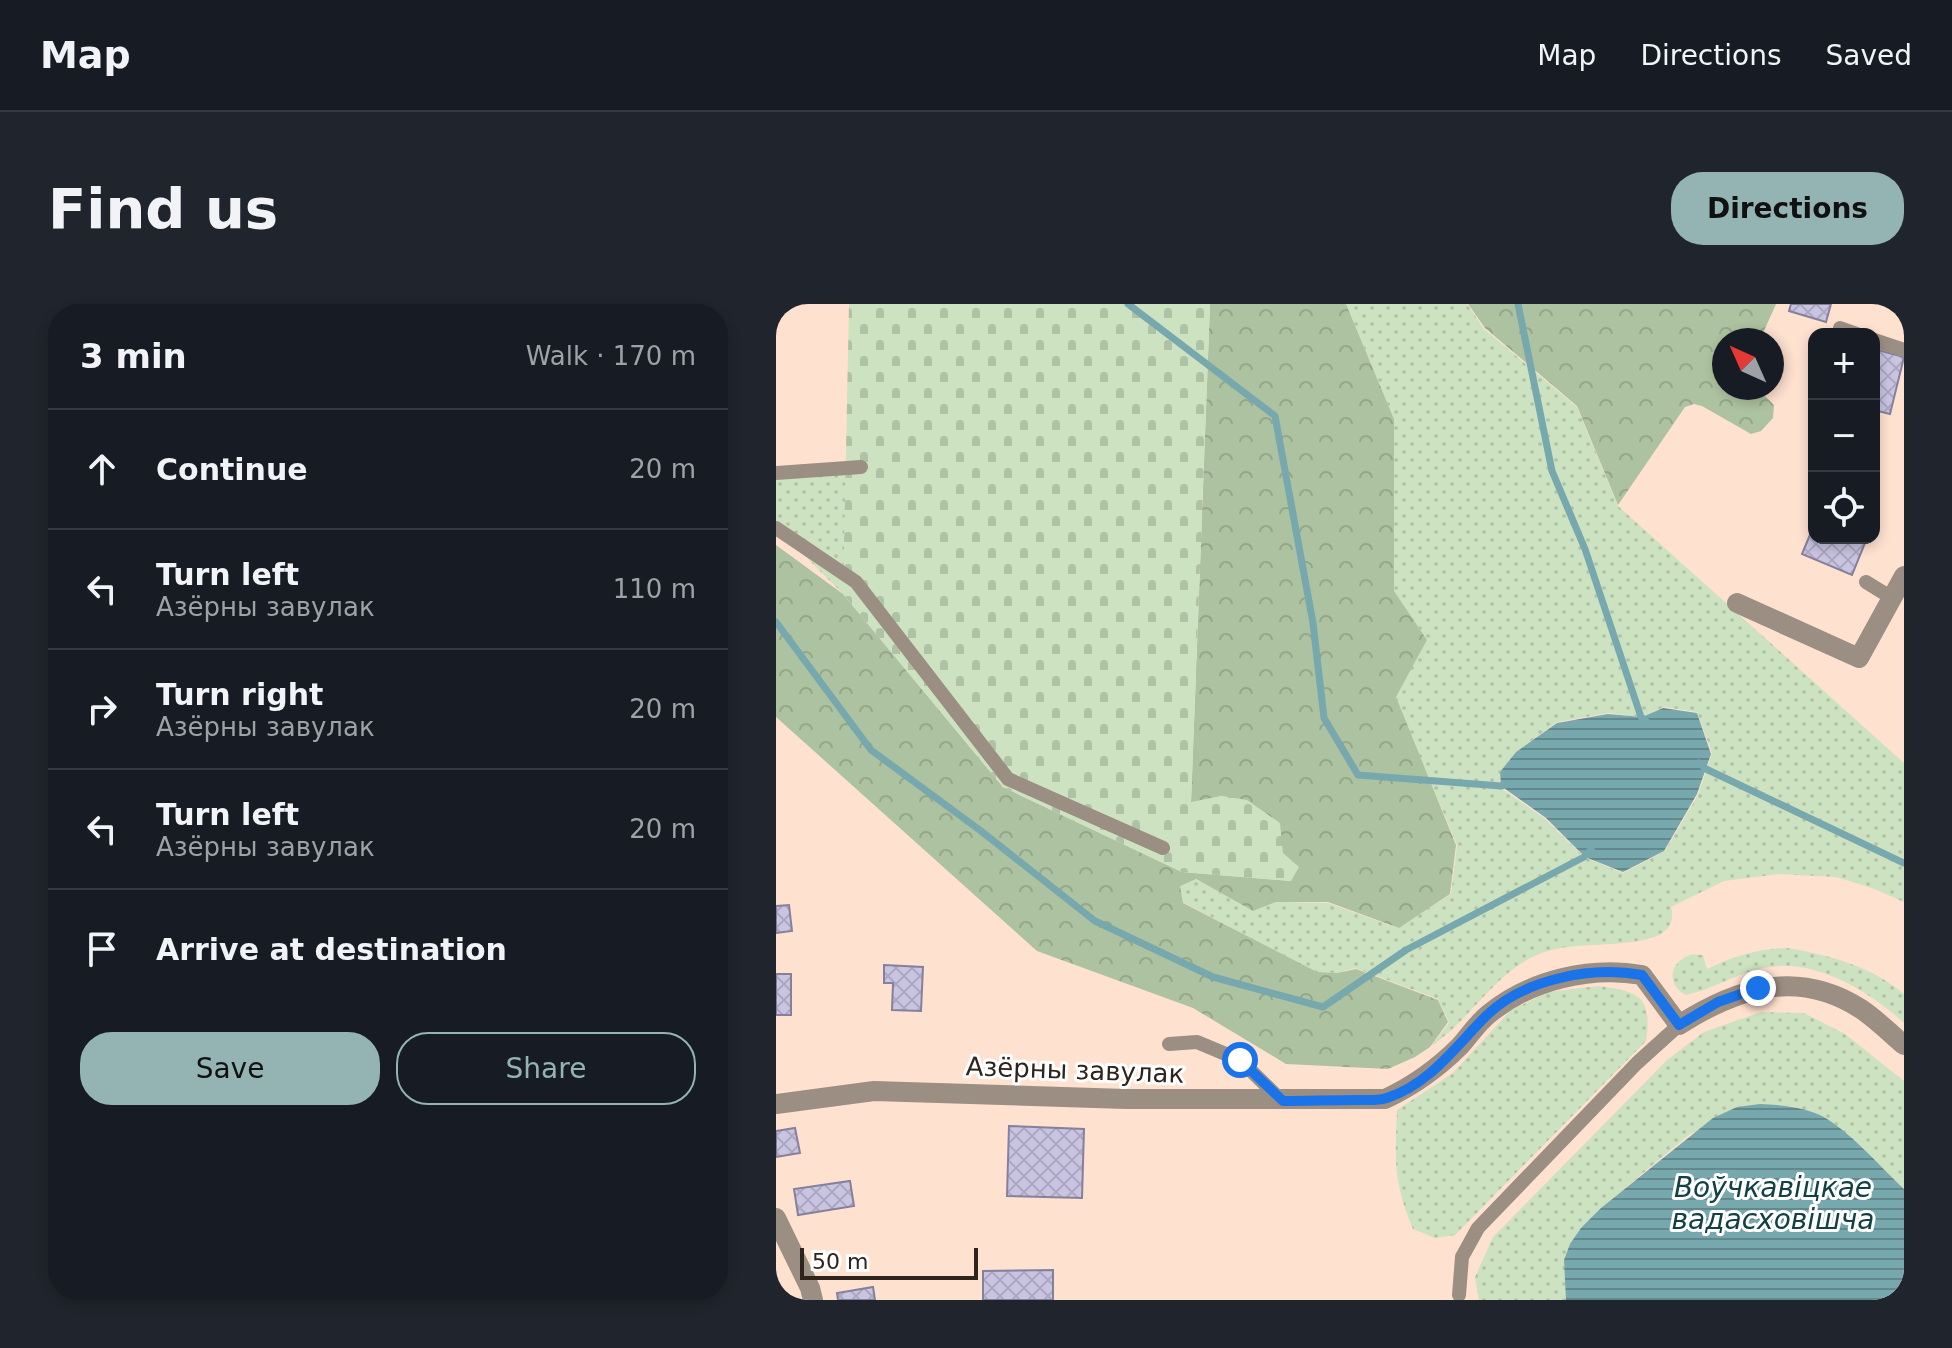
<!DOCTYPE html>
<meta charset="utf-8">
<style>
:root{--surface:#171b24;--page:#20242c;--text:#f1f3f6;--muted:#9ea1a6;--line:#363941;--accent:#93b4b2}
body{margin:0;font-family:"DejaVu Sans",sans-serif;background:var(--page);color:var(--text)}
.controls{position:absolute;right:24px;top:24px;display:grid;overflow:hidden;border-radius:16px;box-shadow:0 4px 12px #0003}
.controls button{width:72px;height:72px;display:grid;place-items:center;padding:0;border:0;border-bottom:2px solid var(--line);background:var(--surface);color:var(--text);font:40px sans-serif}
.compass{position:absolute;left:936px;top:24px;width:72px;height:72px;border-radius:50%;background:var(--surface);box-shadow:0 4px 12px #0003;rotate:315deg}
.scale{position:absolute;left:24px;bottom:20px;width:178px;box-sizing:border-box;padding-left:8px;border:4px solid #2e231d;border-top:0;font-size:22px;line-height:28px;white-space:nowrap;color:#2e231d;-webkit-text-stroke:6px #fff;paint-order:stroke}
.stop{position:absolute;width:24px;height:24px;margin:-18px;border:6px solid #1a73e8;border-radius:50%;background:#fff}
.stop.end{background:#1a73e8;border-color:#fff;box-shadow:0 2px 8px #0008}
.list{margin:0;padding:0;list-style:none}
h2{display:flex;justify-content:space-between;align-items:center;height:104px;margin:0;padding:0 32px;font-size:34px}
h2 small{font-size:26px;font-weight:400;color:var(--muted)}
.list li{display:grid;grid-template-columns:52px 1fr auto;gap:24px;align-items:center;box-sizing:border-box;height:120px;padding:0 32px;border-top:2px solid var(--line)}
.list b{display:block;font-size:30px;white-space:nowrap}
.list p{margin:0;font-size:26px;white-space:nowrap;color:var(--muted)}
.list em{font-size:26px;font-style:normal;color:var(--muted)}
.actions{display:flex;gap:16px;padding:24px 32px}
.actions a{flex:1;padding:18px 0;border:2px solid var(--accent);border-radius:32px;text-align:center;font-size:28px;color:var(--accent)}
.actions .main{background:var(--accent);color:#111}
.icon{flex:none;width:44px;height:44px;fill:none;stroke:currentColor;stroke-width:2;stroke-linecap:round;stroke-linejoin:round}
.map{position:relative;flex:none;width:1128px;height:996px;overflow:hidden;border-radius:32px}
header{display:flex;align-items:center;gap:48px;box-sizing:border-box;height:112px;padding:0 40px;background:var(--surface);border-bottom:2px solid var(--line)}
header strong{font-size:38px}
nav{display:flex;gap:44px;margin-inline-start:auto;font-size:28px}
.intro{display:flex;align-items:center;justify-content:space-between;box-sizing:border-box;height:192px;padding:0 48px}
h1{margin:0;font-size:56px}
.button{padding:20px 36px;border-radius:32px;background:var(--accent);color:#111;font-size:28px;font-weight:700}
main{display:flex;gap:48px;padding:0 48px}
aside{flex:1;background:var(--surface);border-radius:32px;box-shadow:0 4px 12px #0003}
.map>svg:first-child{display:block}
.grass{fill:url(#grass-dots);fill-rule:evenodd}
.forest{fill:url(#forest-crowns)}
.cemetery{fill:url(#cemetery-stones)}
.water{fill:url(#water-rules)}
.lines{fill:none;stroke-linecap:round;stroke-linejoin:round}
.stream{stroke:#77a8ad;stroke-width:7}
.building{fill:url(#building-cross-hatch);stroke:#85819c;stroke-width:2}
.lane{stroke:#9b8e82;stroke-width:14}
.street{stroke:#9b8e82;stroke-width:20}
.route{stroke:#1a73e8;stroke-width:10}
.labels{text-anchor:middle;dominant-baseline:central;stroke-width:6;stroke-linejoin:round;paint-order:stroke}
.street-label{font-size:26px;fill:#2e231d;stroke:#fff}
.water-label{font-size:28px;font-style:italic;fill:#124044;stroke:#fff}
</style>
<header>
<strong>Map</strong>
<nav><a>Map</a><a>Directions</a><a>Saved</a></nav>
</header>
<div class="intro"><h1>Find us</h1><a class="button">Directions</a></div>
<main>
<aside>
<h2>3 min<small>Walk · 170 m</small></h2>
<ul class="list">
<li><svg class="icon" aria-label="ahead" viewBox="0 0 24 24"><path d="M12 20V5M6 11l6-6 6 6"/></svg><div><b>Continue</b></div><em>20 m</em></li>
<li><svg class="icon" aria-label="left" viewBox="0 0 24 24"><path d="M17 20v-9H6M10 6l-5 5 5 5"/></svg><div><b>Turn left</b><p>Азёрны завулак</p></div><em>110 m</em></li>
<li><svg class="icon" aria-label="right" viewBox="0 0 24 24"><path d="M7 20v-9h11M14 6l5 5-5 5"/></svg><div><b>Turn right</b><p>Азёрны завулак</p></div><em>20 m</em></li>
<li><svg class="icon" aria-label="left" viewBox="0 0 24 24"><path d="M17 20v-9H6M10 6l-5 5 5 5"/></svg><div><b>Turn left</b><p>Азёрны завулак</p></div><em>20 m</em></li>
<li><svg class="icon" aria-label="arrive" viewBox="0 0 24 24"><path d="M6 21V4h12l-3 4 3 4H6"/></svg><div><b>Arrive at destination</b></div></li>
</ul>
<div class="actions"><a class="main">Save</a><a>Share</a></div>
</aside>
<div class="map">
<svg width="1128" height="996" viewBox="0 0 1128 996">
<defs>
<pattern id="grass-dots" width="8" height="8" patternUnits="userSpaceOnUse" patternTransform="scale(2)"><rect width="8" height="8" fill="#cde2c0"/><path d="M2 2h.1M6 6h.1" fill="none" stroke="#b0c2a5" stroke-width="1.8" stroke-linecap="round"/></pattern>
<pattern id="forest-crowns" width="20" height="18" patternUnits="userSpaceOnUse" patternTransform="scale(2)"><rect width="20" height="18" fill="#adc2a0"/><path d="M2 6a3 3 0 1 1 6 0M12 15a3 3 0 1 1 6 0" fill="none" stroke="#95a689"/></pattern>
<pattern id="cemetery-stones" width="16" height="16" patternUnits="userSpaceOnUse" patternTransform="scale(2)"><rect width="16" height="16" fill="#cde2c0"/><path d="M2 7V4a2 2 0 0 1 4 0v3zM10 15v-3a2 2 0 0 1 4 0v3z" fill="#b0c2a5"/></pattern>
<pattern id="water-rules" width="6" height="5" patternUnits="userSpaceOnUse" patternTransform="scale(2)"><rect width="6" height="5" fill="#77a8ad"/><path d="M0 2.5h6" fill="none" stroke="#62888c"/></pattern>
<pattern id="building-cross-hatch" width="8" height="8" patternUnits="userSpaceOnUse" patternTransform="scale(2)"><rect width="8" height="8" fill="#c8c4e1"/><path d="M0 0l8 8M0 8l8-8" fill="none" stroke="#aca8c1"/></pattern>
</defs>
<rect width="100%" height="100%" fill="#ffe1d0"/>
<path class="grass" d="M570,0h121l17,25 93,78 41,99 286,257v139l-32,-14 -36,-11 -57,-3 -55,7 -53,26c3,11 0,21 -10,27 -28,14 -79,8 -110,16 -53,14 -77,68 -120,96l18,-23 -11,-24 -83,-31 -18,5 -21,-1 -134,-70 -2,-17 15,-6 58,32 23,-9 52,1 70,25 53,-34 6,-49 -62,-147 32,-58 -33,-48v-173zM888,403l33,5 15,41 -14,42 -33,56 -42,22 -39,-16 -40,-39 -43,-30 -1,-16 16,-20 41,-30 52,-9 32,4z
M82,168l-15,122 -67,-67v-48z
M1011,644c42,7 84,18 117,46v29c-36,-33 -91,-66 -141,-55 -27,5 -51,22 -77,27 -19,-9 -18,-32 4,-40 4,-1 9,0 13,0l4,14c27,-13 51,-20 80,-21z
M822,682c40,5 55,10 48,55l-191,194 -20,3 -22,-9c-20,-48 -18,-68 -16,-119l56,-37 58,-63 38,-18z
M985,708l43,1 41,21 59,47v108l-68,-64 -39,-18 -37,-3 -70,30 -89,74 -35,92h-87l-4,-23 18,-40 174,-177 37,-28z"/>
<path class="forest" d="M434,0h136l48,115v172l33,49 -31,57 60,148 -6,49 -51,34 -71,-26h-52l-23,9 -57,-32 -16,7 3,17 134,69 20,1 19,-4 82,31 10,22 -18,25 -15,10 -27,12 -102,-5 -93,-56 -156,-57 -261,-234v-172l67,49 160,193 179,85 109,9 -8,-28 -61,-57 -31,7z
M692,0h308l-16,36h-36v48h33l17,17 -1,13 -12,13 -10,3 -49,-28 -8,-2 -9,3 -67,98 -41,-99 -92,-78z"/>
<path class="cemetery" d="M73,0h361l-19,498 31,-6 25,4 33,23 3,30 16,14 -8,14 -109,-9 -179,-85 -160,-193z"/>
<path class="water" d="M887,404l34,5 14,41 -14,40 -33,57 -41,21 -38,-15 -39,-39 -45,-32 -1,-14 16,-20 41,-29 51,-9 34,3z
M984,800c19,1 37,2 55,9 28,10 66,55 89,76v111h-338l-2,-40 6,-16 11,-16 20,-20 112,-90 24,-11z"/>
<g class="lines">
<path class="stream" d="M352,0l147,112 38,207 11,95 34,57 143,11 8,-2
M742,0l34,167 33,78 56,168 7,6
M0,318l95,128 110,81 114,90 118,56 110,30 83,-57 178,-93 7,-8
M923,459l7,6 198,94"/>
</g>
<path class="building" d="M1015,0h40l-5,18 -37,-11z
M1098,45l30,8 -14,57 -16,-4z
M1038,221v13h53l-15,37 -50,-21z
M13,601l3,26 -16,2v-27z
M108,661l39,2 -2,44 -29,-1 1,-27h-9z
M0,670h15v41h-15z
M233,822l75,3 -2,69 -75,-2z
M19,824l5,25 -24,4v-26z
M74,877l4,25 -56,9 -4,-26z
M277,966v30h-70v-29z
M97,983l2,13h-37l-1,-7z"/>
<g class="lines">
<path class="lane" d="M1064,24l17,6
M1098,36l30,10
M0,169l85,-6
M0,224l80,54 152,197 155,69
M1090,278l26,16
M393,740l28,-2 43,18 42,41
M683,991l3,-38 16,-29 159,-165 42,-38"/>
<path class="street" d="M961,299l122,55 45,-82
M0,800l98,-13 252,8h259c28,-13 53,-31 75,-53 10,-11 18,-24 30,-33 41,-33 100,-47 152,-38l37,50c58,-37 118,-57 182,-16 15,10 29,24 43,36
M0,914l34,70 3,12"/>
</g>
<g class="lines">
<path class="route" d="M464,756l43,41c24,0 49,-1 74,-1 9,0 21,1 30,-2 43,-14 69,-52 99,-82 38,-37 105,-50 156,-41l37,50 39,-23 40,-14"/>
</g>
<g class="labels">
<g class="street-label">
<text transform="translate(299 766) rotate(2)">Азёрны завулак</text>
</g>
<g class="water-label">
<text x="997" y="883">Воўчкавіцкае<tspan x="997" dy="32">вадасховішча</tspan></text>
</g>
</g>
</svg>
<div class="controls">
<button>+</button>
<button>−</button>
<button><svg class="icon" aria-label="locate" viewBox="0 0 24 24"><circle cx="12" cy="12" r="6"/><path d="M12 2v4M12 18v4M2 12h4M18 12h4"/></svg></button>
</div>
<svg class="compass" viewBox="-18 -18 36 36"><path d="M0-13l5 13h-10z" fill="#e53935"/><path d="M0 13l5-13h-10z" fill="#9ea1a6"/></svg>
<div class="scale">50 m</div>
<div class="stop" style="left:464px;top:756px"></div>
<div class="stop end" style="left:982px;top:684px"></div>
</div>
</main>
